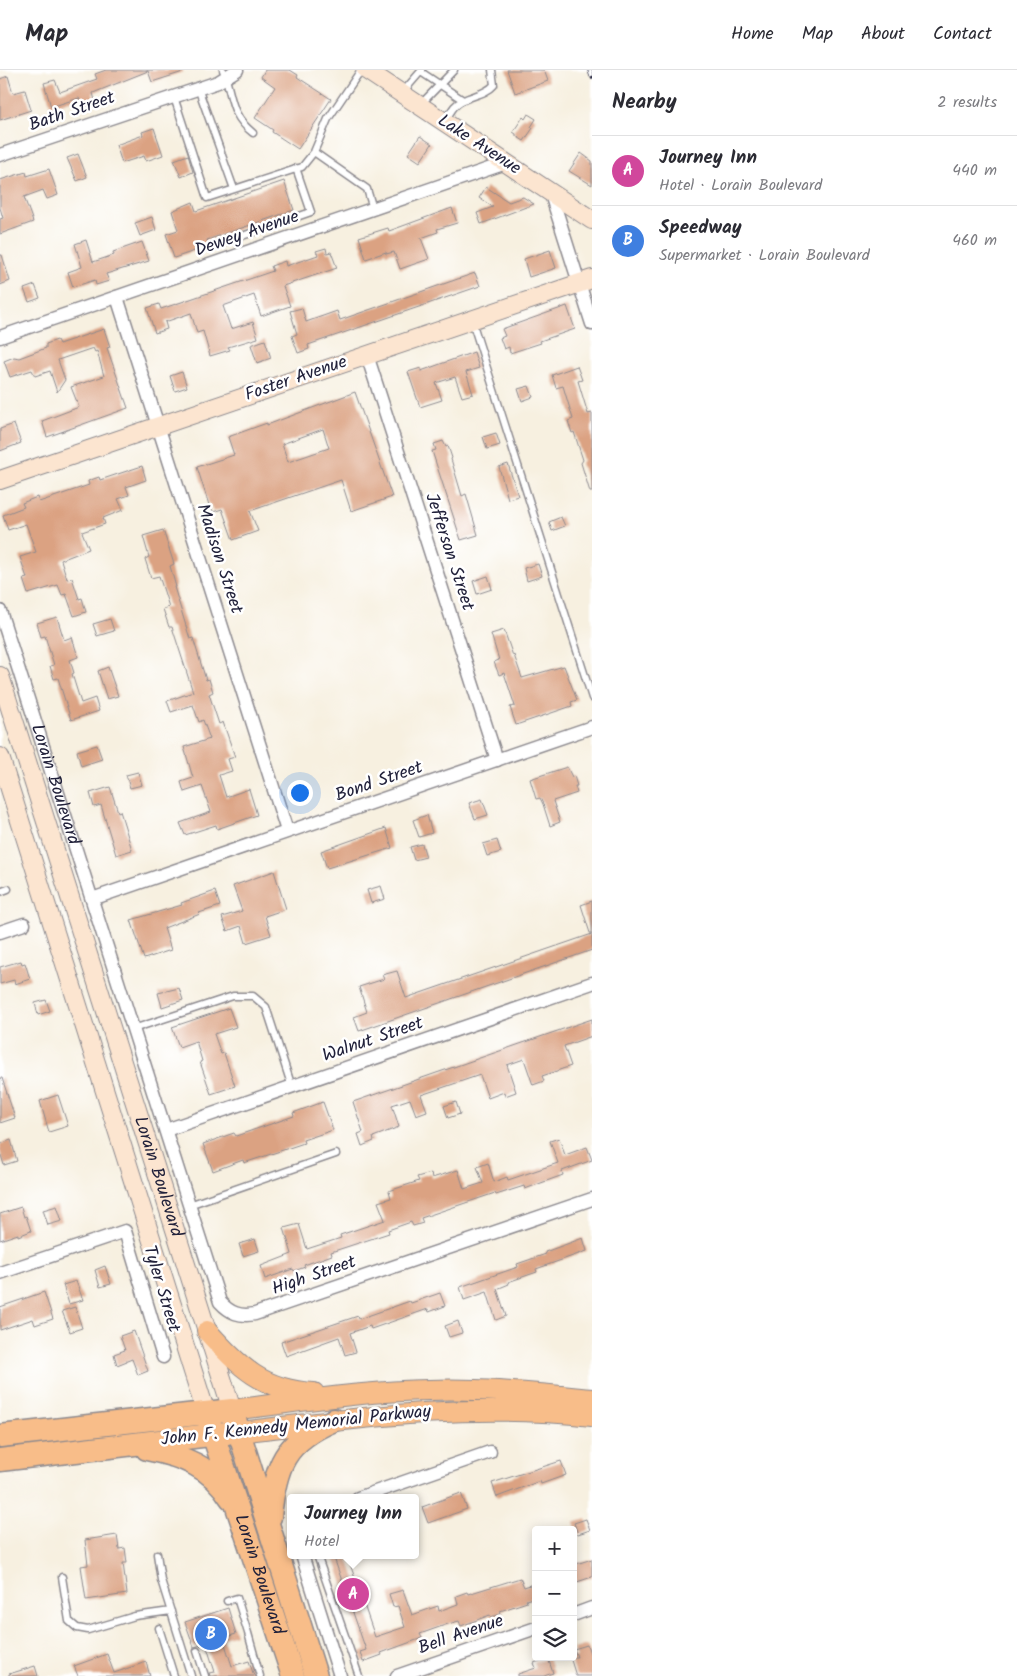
<!DOCTYPE html>
<meta charset="utf-8">
<style>
:root{--surface:#fff;--page:#f7f7f7;--text:#2b2b33;--muted:#7c7c81;--line:#e1e1e2;--accent:#7c3aed}
body{margin:0;font-family:Kalam,sans-serif;background:var(--page);color:var(--text)}
.controls{position:absolute;right:15px;bottom:15px;display:grid;overflow:hidden;border-radius:5px;box-shadow:0 2px 12px #0003}
.controls button{width:45px;height:45px;display:grid;place-items:center;padding:0;border:0;border-bottom:1px solid var(--line);background:var(--surface);color:var(--text);font:25px sans-serif}
.you{position:absolute;left:299px;top:722px;width:18px;height:18px;margin:-12px;border:4px solid #fff;border-radius:50%;background:#1a73e8;box-shadow:0 0 0 8px #1a73e833}
.badge{display:grid;place-items:center;width:32px;height:32px;border-radius:50%;background:var(--accent);color:#fff;font-size:16px;font-weight:700}
.pin{position:absolute;translate:-50% -50%;border:2px solid #fff;box-shadow:0 1px 5px #0006}
.popup{position:absolute;left:287px;top:1424px;width:132px;height:65px;box-sizing:border-box;display:grid;place-content:center;border-radius:5px;background:var(--surface);filter:drop-shadow(0 1px 4px #0005);font-size:16px;white-space:nowrap;color:var(--muted)}
.popup b{font-size:19px;color:var(--text)}
.popup::after{content:'';position:absolute;left:50%;top:100%;margin-left:-10px;border:10px solid transparent;border-top-color:var(--surface)}
.list{margin:0;padding:0;list-style:none}
h2{display:flex;justify-content:space-between;align-items:center;height:65px;margin:0;padding:0 20px;font-size:21px}
h2 small{font-size:16px;font-weight:400;color:var(--muted)}
.list li{display:grid;grid-template-columns:32px 1fr auto;gap:15px;align-items:center;box-sizing:border-box;height:70px;padding:0 20px;border-top:1px solid var(--line)}
.list b{display:block;font-size:19px;white-space:nowrap}
.list p{margin:0;font-size:16px;white-space:nowrap;color:var(--muted)}
.list em{font-size:16px;font-style:normal;color:var(--muted)}
.icon{flex:none;width:28px;height:28px;fill:none;stroke:currentColor;stroke-width:2;stroke-linecap:round;stroke-linejoin:round}
.map{position:relative;flex:none;width:592px;height:1606px;overflow:hidden}
header{display:flex;align-items:center;gap:30px;box-sizing:border-box;height:70px;padding:0 25px;background:var(--surface);border-bottom:1px solid var(--line)}
header strong{font-size:24px}
nav{display:flex;gap:28px;margin-inline-start:auto;font-size:18px}
main{display:flex}
aside{flex:1;background:var(--surface)}
.map>svg:first-child{display:block}
.building{fill:#dba282;fill-rule:evenodd}
.lines{fill:none;stroke-linecap:round;stroke-linejoin:round}
.lane-casing{stroke:#8c898e;stroke-width:9}
.street-casing{stroke:#8c898e;stroke-width:15}
.secondary-casing{stroke:#8c898e;stroke-width:20}
.primary-casing{stroke:#8c898e;stroke-width:22}
.highway-casing{stroke:#8c898e;stroke-width:25}
.lane{stroke:#fff;stroke-width:6}
.street{stroke:#fff;stroke-width:12}
.secondary{stroke:#fce5d0;stroke-width:18}
.primary{stroke:#f8bd89;stroke-width:20}
.highway{stroke:#f8bd89;stroke-width:22}
.rail-casing{stroke:#22223b;stroke-width:5.5}
.rail{stroke:#fff;stroke-width:4;stroke-dasharray:11;stroke-linecap:butt}
.labels{text-anchor:middle;dominant-baseline:central;stroke-width:5;stroke-linejoin:round;paint-order:stroke}
.street-label{font-size:18px;fill:#22223b;stroke:#fff}
</style>
<header>
<strong>Map</strong>
<nav><a>Home</a><a>Map</a><a>About</a><a>Contact</a></nav>
</header>
<main>
<div class="map">
<svg width="592" height="1606" viewBox="0 0 592 1606">
<rect width="100%" height="100%" fill="#fff"/>
<filter id="ink" filterUnits="userSpaceOnUse"><feTurbulence type="fractalNoise" baseFrequency=".02" numOctaves="2"/><feDisplacementMap in="SourceGraphic" scale="10" xChannelSelector="R" yChannelSelector="G"/><feConvolveMatrix kernelMatrix="1 2 1 2 8 2 1 2 1" color-interpolation-filters="sRGB"/></filter>
<filter id="wash" filterUnits="userSpaceOnUse"><feTurbulence type="fractalNoise" baseFrequency=".0096" numOctaves="4" result="noise"/><feDisplacementMap in="SourceGraphic" scale="20" xChannelSelector="R" yChannelSelector="G"/><feGaussianBlur stdDeviation="1.12" result="paint"/><feColorMatrix in="noise" values="0 0 0 0 0 0 0 0 0 0 0 0 0 0 0 0 0 1.4 0 .05"/><feComposite in="paint" operator="in"/></filter>
<g filter="url(#wash)">
<rect width="100%" height="100%" fill="#f7f0e0"/>
<g id="blocks">
<path class="building" d="M106,0h77v2l-31,10 -4,-11 -55,22 3,11 -13,4 -4,-10 -28,9 -7,-24 11,-3 5,12 37,-13 -2,-5z
M265,0h25l8,5 -1,2 34,22 -33,50 -26,-17 1,-2 -18,-12 20,-31 -14,-10z
M507,0h37l4,11 -33,12z
M8,6l5,17 12,-3 6,20 -31,10v-41z
M528,44l8,5 -5,8 2,1 -9,13 -8,-5v-2l-3,-2 10,-15 2,2z
M154,58l9,27 -17,6 -2,-5 -22,7 -6,-18 27,-10 -1,-3z
M420,66l12,8 -12,18 -12,-8z
M581,83l11,8v24l-23,-14z
M78,84l9,23 -10,4 -10,-23z
M188,85l5,17 -12,5 -7,-17z
M49,99l9,26 -11,4 -4,-9 -19,7 9,25 -33,12v-15l3,-1 -3,-10v-28l26,-8 1,4z
M284,111l10,29 -87,30 2,6 -35,12 -8,-24 12,-4 -6,-19 21,-9 3,9z
M486,117l23,15 14,-5 11,7 -53,20 -4,-11 16,-6 -14,-9z
M452,138l5,15 -20,6 1,3 -17,6 8,21 -29,10 -6,-17 -8,2v-2l-20,7 -7,-22 29,-9 1,3z
M152,147l4,13 -16,6 -5,-13z
M86,170l7,22 21,-7 -1,-3 29,-10 7,19 -43,13 3,7 -13,4 -1,-5 -22,7 -5,-15 14,-5 -7,-23z
M326,178l1,5 4,-1 6,16 -54,18 7,20 -29,10 -7,-21 -31,11 8,23 22,-7 5,16 -30,9 2,3 -20,6 -7,-25 -6,2 -6,-20 -26,9 2,7 -12,4 -8,-25 12,-4 2,5 112,-38 -2,-5 14,-5 1,5 32,-11 -2,-4z
M550,180l6,18 -27,9 -5,-18z
M0,185h2l8,26 -10,4z
M475,203l5,13 -172,59 1,4 -11,4 -6,-17 5,-2 -7,-23 12,-3 4,14 31,-11 3,9z
M35,215l5,13 -11,4 -5,-13z
M567,236l8,23 -35,12 1,2 -31,10 -1,-6 -5,2 -4,-11 5,-2 -3,-7z
M104,259l6,18 -3,1 21,60 -81,29 -5,-16 37,-14 -8,-20 33,-11 -7,-25 -2,1 -2,-4 -35,12 7,20 -8,12 -7,-21 -15,5 -3,-6 -22,7 -6,-16 10,-4 5,1 27,-10v-4l11,-4 2,4z
M265,270l6,18 -14,5 -6,-18z
M474,282l5,16 -13,4 7,22 -11,3 -7,-20 -19,6 6,17 -22,7 -12,-35 13,-4v3z
M577,296l5,14 -4,1 10,33 4,-1v79h-2l-9,-29 2,-3 -9,-28 -2,1 -4,-12 5,-2 -10,-33 -7,2 -4,-13z
M182,302l5,15 -12,4 -5,-15z
M529,316l4,11 -11,4 -4,-12z
M355,322l37,105 -41,14 -10,-31 -91,31 8,20 -25,9 -11,-31 -9,3 -3,-8 -1,1 -12,-38 37,-12 -6,-18 39,-14v2zM323,359l6,19 -41,14 -6,-18z
M14,354l7,19 -21,8v-22z
M496,363l4,12 -13,4 -4,-12z
M443,371l3,6 2,-1 4,12 -1,1 11,37 4,-2 12,41 -17,5 -29,-89 4,-1 -2,-6z
M508,394l10,32 -10,3 -9,-32z
M142,396l4,14 -20,7 3,8 -11,4 5,11 -20,8 2,6 -23,8 7,17 -28,11 6,19 5,-1 7,21 3,-1 4,14 -12,4 -8,-22 -4,1 -4,-10 -30,9 -5,-15 4,-1 -7,-21 16,-5 -10,-28 -18,6 -5,-15 21,-8 -2,-4 15,-6 2,5 50,-17 -1,-4 11,-4 1,3z
M561,447l4,9 -13,5 -3,-9z
M163,460l11,34 -4,2 6,21h-2l16,52 3,-1 13,42 3,-1 4,13 -4,2 10,30 4,-2 12,35 -7,2 4,12 -13,4 7,22 23,-8 8,26 -40,14 -1,-4 -31,10 -5,-12 31,-11 -9,-26 -18,6 -3,-10 12,-4 -9,-31 26,-8 -7,-19 -4,2 -6,-17 -22,7 -4,-11 26,-9 -21,-65h-3l-6,-18 6,-2 -10,-31 -8,2 -6,-19 4,-2 -6,-21z
M538,494l4,12 -15,5 -3,-13z
M488,506l4,13 -15,5 -4,-13z
M57,547l7,23 8,-3 6,20 -8,3 4,13 -2,1 9,29 14,-5 4,13 -28,9 -13,-42 -4,1 -4,-13 4,-1 -9,-29 -4,1 -4,-14z
M110,549l4,12 -17,5 -4,-12z
M504,560l9,26 1,-1 8,23 42,-12 13,34 -6,2 1,4 -56,19 -6,-18 5,-1 -11,-33 -5,2 -5,-13 5,-2 -8,-26z
M108,597l10,29 -11,3 -9,-28z
M97,675l5,14 -21,7 -4,-15z
M567,697l5,10 2,-1 3,10h-2l2,7 -24,8 7,21 -10,4 -7,-22 -3,-6 -4,1 -6,-20z
M138,702l4,13 -12,3 -4,-13z
M110,717l8,25 2,-1 12,39 -16,5 -15,-50 -7,2 -4,-14z
M482,729l6,16 -13,4 -6,-16z
M427,745l5,18 -13,4 -6,-17z
M386,758l6,20 -65,20 -6,-17z
M497,770l4,12 -14,4 -4,-12z
M422,774l4,13 -12,3 -4,-13z
M274,801l12,38 -21,7 6,19 -25,8 -5,-17 -14,5 -5,-14 20,-6 -9,-25z
M381,816l4,13 -14,4 -4,-13z
M215,821l5,15 -21,7 1,1 -36,14 7,22 -27,9 -13,-39 51,-15 -1,-2z
M592,831v32h-2l-9,-28z
M592,864v16l-233,81 -5,-14 13,-5 -8,-25 25,-8 -2,-4 15,-4 9,27z
M21,891l1,3 3,-1 5,16 -15,5 -1,-4 -14,4v-17z
M179,918l4,12 -21,7 -4,-14z
M46,930l4,11 -12,4 -3,-12z
M229,938l7,19 -22,7 7,20 3,-1 11,33 -24,8 -11,-32 2,-1 -6,-20 -17,6 -7,-20z
M592,949v17l-28,10 7,20 -29,10 2,5 -11,4 -9,-26 -17,6 9,27 -11,4 -1,-4 -16,6 -8,-23 -59,20 6,16 -11,4 -6,-16 -18,6 7,22 -26,10 1,4 -12,5 -4,-12 5,-2 -10,-30z
M0,1008h2l13,40 -15,5z
M58,1025l10,31 -19,6 -9,-31z
M323,1032l10,28 -30,10 1,3 -60,20 -1,-3 -30,11 -10,-27 31,-11 2,3 58,-20 -1,-3z
M456,1032l4,12 -12,4 -4,-12z
M559,1068l6,17 22,-8 5,13 -30,11 1,4 -22,8 -16,6 -1,-3 -28,9 -1,-2 -74,25 2,5 -10,3 -2,-4 -23,8 1,3 -58,19 1,3 -28,10 1,2 -11,4 -1,-2 -28,10 -4,-13 31,-12 -8,-26 15,-4 8,25 34,-11 -1,-3 45,-15 -7,-18 13,-4 -2,-7 30,-10 -2,-4 14,-4 1,5 26,-8 6,19 19,-6 -6,-16 11,-4 6,19 13,-5 1,3 50,-17 -8,-22z
M11,1070l6,21 -13,4 -4,-13v-8z
M57,1136l5,15 -14,4 -5,-15z
M21,1137l3,10 2,-1 5,15 -13,5v-2l-18,6v-26z
M583,1168l4,13 -51,18 1,3 -29,10 1,2 -12,5 9,27 -10,4 -9,-28 -23,8 -4,-13 58,-20 -1,-3 29,-10 -1,-2z
M255,1169l4,12 -16,5 -4,-12z
M105,1196l6,18 -11,3 -5,-17z
M76,1211l7,19 -14,4 -6,-19z
M44,1222l9,27 -18,6 -2,-6 -33,11v-23z
M440,1223l5,13 -16,6 -1,-3 -57,20 -1,-3 -20,7 6,19 -11,3 -6,-18 -53,19 -5,-14 77,-26 1,3 51,-18 1,2z
M75,1237l7,21 -12,4 -8,-21z
M458,1251l4,12 -13,4 -4,-11z
M134,1261l14,40 -10,4 -6,-16 -15,6 -3,-11 11,-4 -5,-14z
M561,1391l5,14 -25,9 -1,-3 -43,16 -5,-14z
M461,1423l6,16 -39,14 -6,-16z
M586,1449l4,11 -12,4 -4,-11z
M117,1465l2,14 6,-1 2,15h-4l4,31 -41,6 -5,-34 7,-1 -3,-25z
M333,1485h14l28,82 30,-10 -7,-21 -5,1 -4,-13 14,-4 9,25 26,-9 1,5 19,-7 -2,-8 11,-4 1,2 52,-16 4,9 9,-3 3,13 -10,3 1,2 -27,9 1,3 -10,3 -1,-2 -29,11 -2,-5 -11,3 -28,10 2,4 -41,15 1,2 -19,7 -3,-10 6,-2z
M592,1489v18l-15,5 -4,-10v-7z
M228,1538l8,26 -13,4 9,28 17,-5 5,15h-44l-1,-3 6,-1 -9,-28 -12,3 -9,-25z
M587,1575l5,13v18h-16l-6,-19h7l-3,-8z
M107,1584l7,19 32,-11 4,14h-72l-4,-10z
M548,1588l5,15 -9,3h-26v-2l18,-6 -2,-5z
M35,1596l3,10h-29v-2z"/>
</g>
</g>
<g filter="url(#ink)">
<use href="#blocks" fill-opacity="0" stroke="#8c898e" stroke-width="1"/>
<g class="lines">
<defs>
<path id="lane" d="M223,0c10,26 6,44 30,63
M421,2l42,28
M198,18l36,101
M403,22l19,-22
M174,27l33,101 95,-31 12,-15 14,-33 33,-49
M420,35l34,-35
M445,51c3,-5 6,-10 9,-14 10,-12 30,-10 40,-22l-2,-15
M314,82l53,37 6,20
M225,172l86,-30 -15,-44
M472,251l120,377
M0,822l8,-3
M133,959l100,-33h20l13,11 26,80
M189,1135l147,-51
M157,1484l4,26 30,96
M317,1485l42,121
M62,1507l7,44 8,7 11,2 47,-14 36,-5
M227,1531l10,-3 11,35 12,43
M159,1558l15,48
M197,1581l8,25"/>
<g id="street">
<path d="M0,85l218,-73 19,-12"/>
<path d="M550,121l42,133"/>
<path d="M117,227l170,534"/>
<path d="M0,267l506,-174"/>
<path d="M367,285l130,405"/>
<path id="s1" d="M0,541l220,691c10,11 20,15 35,12l337,-115"/>
<path d="M92,829l500,-172"/>
<path d="M0,862l24,-8"/>
<path d="M166,1060l426,-147"/>
<path d="M0,1203l125,-42 38,126"/>
<path d="M358,1428l132,-46"/>
<path d="M302,1485l38,121"/>
<path d="M573,1545l19,-7"/>
<path d="M397,1606l139,-48"/>
</g>
<g id="secondary">
<path d="M366,0l226,150"/>
<path d="M0,410l592,-201"/>
<path id="s2" d="M0,606l232,734"/>
<path d="M0,687l206,656"/>
</g>
<path id="primary" d="M207,1261c33,36 55,59 107,62
M232,1340c66,-8 131,-19 197,-20 54,-2 109,4 163,9
M240,1362c117,-14 234,-30 352,-16"/>
<g id="highway">
<path id="s3" d="M206,1343l87,263"/>
<path d="M0,1366l232,-26 84,266"/>
<path d="M147,1379c35,7 64,17 84,49"/>
<path d="M0,1390l227,-27"/>
<path d="M270,1447c5,-51 14,-76 64,-97"/>
</g>
</defs>
<use href="#lane" class="lane-casing"/>
<use href="#street" class="street-casing"/>
<use href="#secondary" class="secondary-casing"/>
<use href="#primary" class="primary-casing"/>
<use href="#highway" class="highway-casing"/>
<use href="#lane" class="lane"/>
<use href="#street" class="street"/>
<use href="#secondary" class="secondary"/>
<use href="#primary" class="primary"/>
<use href="#highway" class="highway"/>
<defs>
<path id="rail" d="M590,0l2,6"/>
</defs>
<use href="#rail" class="rail-casing"/>
<use href="#rail" class="rail"/>
</g>
</g>
<g class="labels">
<g class="street-label">
<text transform="translate(72 42) rotate(-19)">Bath Street</text>
<text transform="translate(479 75) rotate(33)">Lake Avenue</text>
<text transform="translate(247 164) rotate(-19)">Dewey Avenue</text>
<text transform="translate(296 309) rotate(-19)">Foster Avenue</text>
<text transform="translate(449 482) rotate(72)">Jefferson Street</text>
<text transform="translate(219 489) rotate(72)">Madison Street</text>
<text transform="translate(379 712) rotate(-19)">Bond Street</text>
<text stroke="none"><textPath href="#s1" startOffset="182">Lorain Boulevard</textPath></text>
<text transform="translate(373 970) rotate(-19)">Walnut Street</text>
<text stroke="none"><textPath href="#s2" startOffset="525">Lorain Boulevard</textPath></text>
<text transform="translate(314 1206) rotate(-19)">High Street</text>
<text transform="translate(161 1219) rotate(73)">Tyler Street</text>
<text transform="translate(296 1356) rotate(-6)">John F. Kennedy Memorial Parkway</text>
<text stroke="none"><textPath href="#s3" startOffset="170">Lorain Boulevard</textPath></text>
<text transform="translate(461 1565) rotate(-19)">Bell Avenue</text>
</g>
</g>
</svg>
<div class="controls">
<button>+</button>
<button>−</button>
<button><svg class="icon" aria-label="layers" viewBox="0 0 24 24"><path d="M12 4l9 5-9 5-9-5zM3 14l9 5 9-5"/></svg></button>
</div>
<div class="you"></div>
<div class="pin badge" style="left:353px;top:1524px;background:#d1479c">A</div>
<div class="popup"><b>Journey Inn</b>Hotel</div>
<div class="pin badge" style="left:211px;top:1564px;background:#3f7fe0">B</div>
</div>
<aside>
<h2>Nearby<small>2 results</small></h2>
<ul class="list">
<li><span class="badge" style="background:#d1479c">A</span><div><b>Journey Inn</b><p>Hotel · Lorain Boulevard</p></div><em>440 m</em></li>
<li><span class="badge" style="background:#3f7fe0">B</span><div><b>Speedway</b><p>Supermarket · Lorain Boulevard</p></div><em>460 m</em></li>
</ul>
</aside>
</main>
